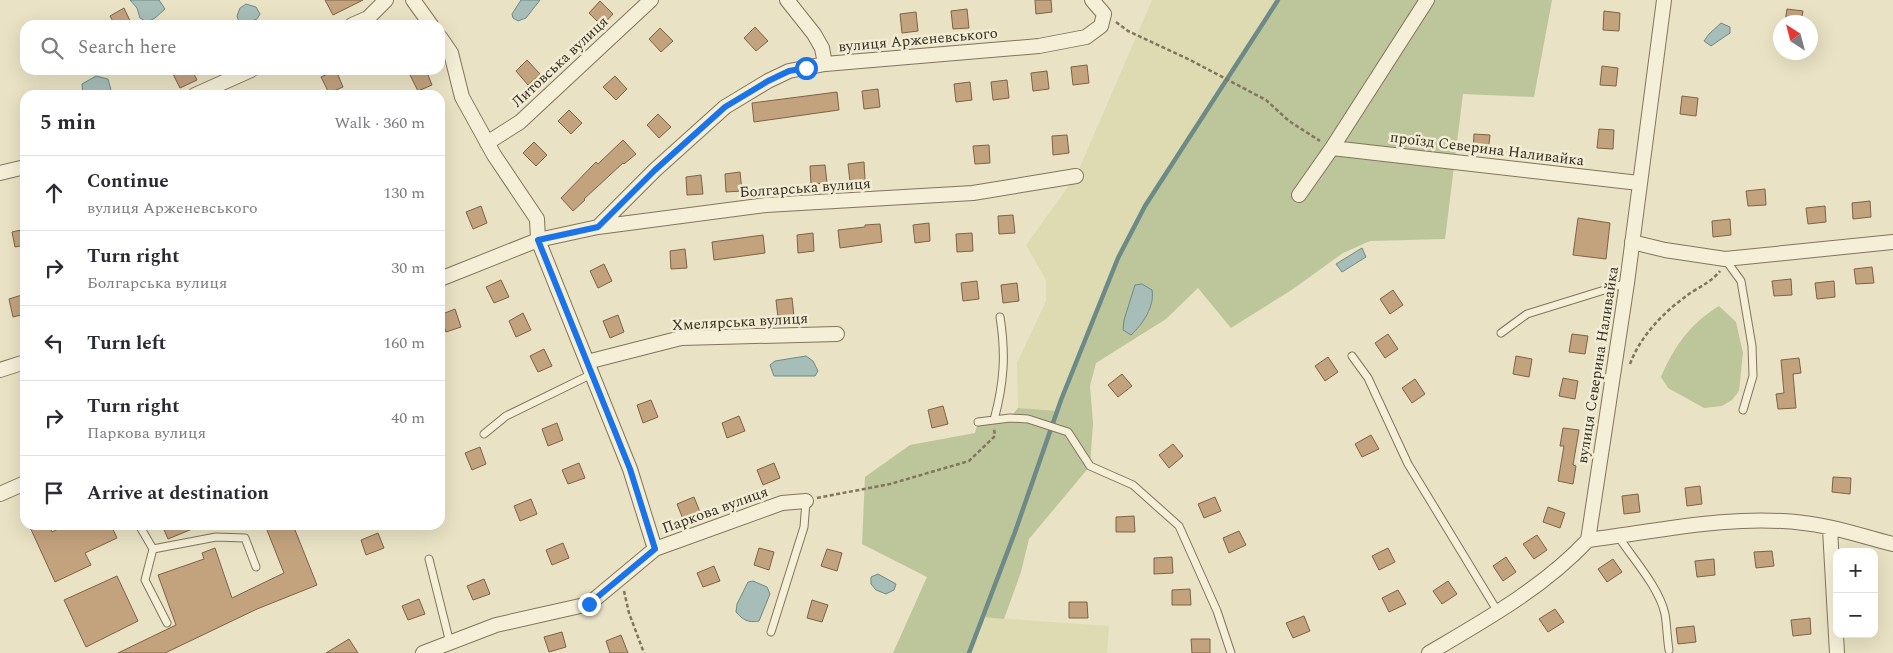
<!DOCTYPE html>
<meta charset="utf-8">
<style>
:root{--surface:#fff;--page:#f7f7f7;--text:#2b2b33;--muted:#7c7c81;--line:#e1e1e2}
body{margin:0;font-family:Spectral,serif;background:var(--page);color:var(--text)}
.controls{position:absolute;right:15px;bottom:15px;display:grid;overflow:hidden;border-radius:10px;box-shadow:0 5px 20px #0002}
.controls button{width:45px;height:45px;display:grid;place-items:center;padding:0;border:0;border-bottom:1px solid var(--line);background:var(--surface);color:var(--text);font:25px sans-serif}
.compass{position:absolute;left:1773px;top:15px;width:45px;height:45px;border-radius:50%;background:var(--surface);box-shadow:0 5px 20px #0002;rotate:324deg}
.stop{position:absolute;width:15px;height:15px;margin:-11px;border:4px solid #1a73e8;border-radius:50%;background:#fff}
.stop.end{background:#1a73e8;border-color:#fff;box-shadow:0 1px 5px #0008}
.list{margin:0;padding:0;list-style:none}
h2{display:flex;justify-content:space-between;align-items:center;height:65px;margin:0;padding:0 20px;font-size:21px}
h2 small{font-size:16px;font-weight:400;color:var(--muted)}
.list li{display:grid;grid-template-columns:32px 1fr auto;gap:15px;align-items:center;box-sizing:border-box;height:75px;padding:0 20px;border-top:1px solid var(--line)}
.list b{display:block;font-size:19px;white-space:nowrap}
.list p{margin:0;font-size:16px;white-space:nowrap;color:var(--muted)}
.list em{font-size:16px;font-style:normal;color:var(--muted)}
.icon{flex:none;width:28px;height:28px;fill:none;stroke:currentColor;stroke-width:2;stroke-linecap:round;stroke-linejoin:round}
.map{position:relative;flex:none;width:1893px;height:653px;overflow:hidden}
.search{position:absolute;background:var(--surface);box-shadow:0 5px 20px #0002;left:20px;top:20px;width:425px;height:55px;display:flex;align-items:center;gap:12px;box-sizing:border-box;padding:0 18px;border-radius:15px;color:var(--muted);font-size:19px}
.panel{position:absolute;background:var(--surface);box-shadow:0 5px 20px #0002;left:20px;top:90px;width:425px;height:440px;border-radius:15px}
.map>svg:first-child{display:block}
.farmland{fill:#dedbb3}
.green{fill:#bcc69a}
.water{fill:#a6bdb8;stroke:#6e8a86}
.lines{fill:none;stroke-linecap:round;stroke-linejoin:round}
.stream{stroke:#6e8a86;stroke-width:4.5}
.building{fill:#c3a27e;stroke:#7e6245}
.lane-casing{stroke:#82745d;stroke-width:9}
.street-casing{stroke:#82745d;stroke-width:16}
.path{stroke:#82745d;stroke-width:2.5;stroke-dasharray:4 2.5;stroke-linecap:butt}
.lane{stroke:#f5efd7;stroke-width:7}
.street{stroke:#f5efd7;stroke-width:14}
.route{stroke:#1a73e8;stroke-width:6}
.labels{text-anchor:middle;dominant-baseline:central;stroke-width:5;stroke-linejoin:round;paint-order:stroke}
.street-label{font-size:15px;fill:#332b1f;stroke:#f1ecd3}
</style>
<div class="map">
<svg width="1893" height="653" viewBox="0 0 1893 653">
<rect width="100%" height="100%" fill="#e9e2c4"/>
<path class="farmland" d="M1152,0h126l-133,206 -27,52 -60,153 -40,-3 -1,-45 29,-62v-21l-20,-35 50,-69z
M982,617l127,9 -2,27h-138z"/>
<path class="green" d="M1278,0h274l-18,97 -71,-3 -18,145 -75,2 -27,12 -50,36 -62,39 -33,-40 -32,31 -70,44 -6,23 3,37 -3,43 -61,73 -8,33 -17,47 -22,-2 -13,36h-76l34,-76 -65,-33 3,-67 45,-32 65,-12 3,-11 32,-4 8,-10 40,3 60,-153 27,-52z
M1719,306l17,16 7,31 -4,38 -7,9 -10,6 -18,2 -36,-20 -7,-11c13,-31 30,-54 58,-71z"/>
<path class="water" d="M130,0h29l6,9 -10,9 -8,4 -7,-4 -3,-10z
M521,0h19l-14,18 -8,3 -5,-3 -1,-4z
M246,4l10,3 4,7 -3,5 -17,6 -3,-9 3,-8z
M1721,23l9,4v6l-19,13 -7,-5 5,-7z
M96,76l12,3 3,11 -6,5h-22l-1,-11z
M1362,248l4,9 -24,15 -6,-8z
M1142,284l10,6c3,16 -9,34 -21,45l-8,-5 1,-10 11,-35z
M806,356l7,5 5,10 -3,5h-41l-4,-11 5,-4z
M878,574l18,10 -2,6 -8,4 -10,-4 -5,-6v-7z
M753,581l14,6 3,7 -11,27c-11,2 -16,-1 -23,-9l1,-8 11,-22z"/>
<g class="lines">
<path class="stream" d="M969,653l46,-121 46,-132 57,-142 27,-52 133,-206"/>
</g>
<path class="building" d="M325,0h38l-30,15z
M1035,0h16l1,12 -16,2z
M600,1l13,13 -11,12 -13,-13z
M124,8l8,17h-17l-5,-9z
M967,9l2,19 -16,1 -2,-18z
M1787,9l16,2 -2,11h-16z
M1604,11l16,2 -1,18 -16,-1z
M916,12l2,19 -16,2 -2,-19z
M755,27l13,14 -12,10 -12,-13z
M660,28l13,13 -12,11 -12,-13z
M527,60l13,14 -12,11 -12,-14z
M1087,65l2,18 -16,2 -2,-18z
M1602,66l16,2 -2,18 -16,-1z
M181,70h11l5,10 -17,8 -7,-14z
M336,70l7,17 -14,6 -8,-16z
M421,70h5l6,15 -14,6 -8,-16z
M1047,71l2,18 -16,2 -2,-18z
M615,76l12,13 -11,11 -13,-13z
M1007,80l2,18 -16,2 -2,-18z
M970,82l2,18 -16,2 -2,-18z
M878,89l2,18 -16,2 -2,-18z
M837,92l2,18 -85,12 -2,-19z
M1682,96l16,2 -2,18 -16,-2z
M569,110l13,13 -11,11 -13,-13z
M658,114l13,13 -12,11 -12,-13z
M1599,129l15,1 -1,19 -16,-1z
M1474,134l16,1 -2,18 -15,-1z
M1067,135l2,18 -16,2 -1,-19z
M623,140l13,14 -12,10 -1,-1 -39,36 1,1 -12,11 -12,-13 35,-36 2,2z
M534,142l13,13 -11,11 -13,-13z
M989,145l1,18 -15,1 -2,-18z
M864,162l1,18 -15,2 -2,-18z
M825,165l2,18 -16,1 -1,-18z
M740,172l2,19 -16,1 -1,-18z
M701,175l2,19 -16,1 -1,-18z
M1765,189l1,16 -18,1 -2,-15z
M1870,201l1,16 -18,2 -1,-16z
M481,206l6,17 -14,6 -7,-17z
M1825,206l1,16 -18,2 -2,-16z
M1013,215l2,18 -16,1 -1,-18z
M1578,218l32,5 -4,36 -33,-4z
M1730,219l1,16 -18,2 -1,-16z
M929,223l1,18 -15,2 -2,-18z
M880,224l2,18 -42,6 -2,-18 27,-3v-2z
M25,229v16l-10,2 -3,-15z
M813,233l1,18 -16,2 -1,-18z
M972,233l1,18 -16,1 -1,-18z
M763,235l2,18 -51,7 -2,-18z
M685,249l2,19 -16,1 -1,-18z
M604,264l8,17 -14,7 -8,-17z
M1872,267l2,16 -18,1 -2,-15z
M1791,279l1,16 -18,1 -2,-15z
M501,280l8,17 -15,6 -8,-16z
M977,281l2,18 -16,2 -2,-18z
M1834,281l1,16 -18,2 -2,-16z
M1017,283l2,18 -16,2 -2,-18z
M1393,290l10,15 -13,9 -10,-15z
M25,294v20l-12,3 -4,-18z
M792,298l2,18 -16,2 -2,-18z
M455,309l6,18 -15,5 -6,-17z
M523,313l8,17 -15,7 -7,-16z
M618,315l6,17 -14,6 -7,-17z
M1388,334l10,15 -13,9 -10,-15z
M1572,334l16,2 -3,18 -16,-2z
M544,349l8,17 -14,6 -8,-16z
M1516,356l16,3 -3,18 -16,-3z
M1328,357l10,15 -13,9 -10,-15z
M1799,358l2,15 -8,1 3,34 -18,1 -2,-15 8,-1 -3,-33z
M1122,374l10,12 -14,11 -10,-12z
M1563,378l15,3 -3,18 -16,-3z
M1415,379l10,15 -13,9 -10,-15z
M651,400l7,17 -15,6 -6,-18z
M943,406l5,18 -16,4 -4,-18z
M739,416l6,15 -18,7 -5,-15z
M557,423l6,17 -15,6 -6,-17z
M1563,428l16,2 -6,35 3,1 -3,18 -15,-3 6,-35h-4z
M1371,435l8,14 -17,8 -7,-13z
M1173,444l10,12 -14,12 -10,-13z
M480,447l6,17 -14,6 -7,-17z
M579,463l6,15 -17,6 -6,-14z
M774,463l6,15 -17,7 -6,-15z
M1833,477l18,1 -1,16 -18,-2z
M1700,486l2,18 -15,2 -2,-18z
M1638,494l2,18 -16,2 -2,-18z
M694,497l6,15 -17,7 -6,-15z
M1215,497l6,14 -17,7 -6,-14z
M531,499l6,15 -17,7 -6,-15z
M1548,507l17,6 -5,15 -17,-6z
M1134,516l1,16h-19v-15z
M29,525h20l3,7 14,-7h45l6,13 -32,15 6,12 -36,17z
M162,525h40l-34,14z
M265,525h28l24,60 -60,24 -92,44h-47l58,-28 -18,-50 46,-16 -2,-6 13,-5 17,50 52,-25z
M1239,531l7,14 -17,8 -6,-15z
M378,533l6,15 -18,7 -5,-15z
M1537,535l10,15 -13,9 -11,-15z
M563,543l6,15 -17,7 -6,-15z
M759,548l15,4 -5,18 -15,-5z
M1388,548l7,14 -16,8 -7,-14z
M827,549l15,4 -5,18 -16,-5z
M1772,551l2,15 -18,2 -2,-16z
M1172,557l1,16 -19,1v-16z
M1506,557l10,15 -13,9 -10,-15z
M1613,559l9,13 -15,10 -9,-13z
M1714,559l1,16 -18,2 -2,-16z
M714,566l6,15 -17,6 -6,-14z
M117,576l21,45 -52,26 -22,-47z
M484,579l6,15 -17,6 -6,-14z
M1448,581l9,13 -15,10 -9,-13z
M1190,589l1,16h-19v-15z
M1398,590l8,14 -17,8 -7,-14z
M419,599l6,15 -17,6 -6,-14z
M812,600l16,5 -6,17 -15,-4z
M1069,602h18l1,16h-19z
M1555,609l9,13 -16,10 -9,-13z
M1304,616l6,15 -17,7 -7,-15z
M1810,618l1,16 -18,2 -2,-16z
M1694,626l2,16 -18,2 -2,-16z
M562,632l4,15 -17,5 -5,-15z
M621,635l7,18h-18l-4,-12z
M349,639l9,14h-32z
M1191,639h19v14h-18z"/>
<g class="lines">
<defs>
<path id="lane" d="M1725,259l16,22 11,65 1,30 -10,34
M1501,333l26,-19 100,-31
M1352,356l16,22 40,86 90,148
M994,420l16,-2 18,1 40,13 22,34 43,19 46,41 38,85 14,42
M978,422l16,-2c10,-37 12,-66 6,-103
M484,434l22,-18 86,-42
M139,525l14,24 -8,31 22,43
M1618,536c15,23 41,51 47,78 2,12 2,24 4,36
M153,549l63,-12 29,1 11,29
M429,559l21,84
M771,632l33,-105 2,-26"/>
<path id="street" d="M413,0l18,25
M787,0l27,34 8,14 3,16
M352,25l16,-7 18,-18
M440,37l11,16 11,44 32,58 43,64 1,21 92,229 25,80
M195,95l56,-25
M487,143l33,-21 131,-122
M1332,148l307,35
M0,173l25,-6
M1299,195l33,-47 95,-148
M598,227l57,-57 70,-63 43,-26 21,-10 36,-7 214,-18 47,-9 15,-11 3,-12 -12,-14
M1632,242l33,8 60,9 168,-17
M440,279l98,-39 60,-13 168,-22 207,-12 103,-17
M587,362l94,-24 156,-4
M0,370l25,-8
M0,494l25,-11
M1830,529l7,124
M1588,540c71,-9 145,-26 216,-17 30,3 60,14 89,21
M423,653l73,-28 93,-21 66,-55 127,-46 24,-2
M1429,653c56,-33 114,-65 159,-113l39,-257 37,-283"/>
</defs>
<use href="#lane" class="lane-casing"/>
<use href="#street" class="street-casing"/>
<path class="path" d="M1116,22l12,9 64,30 74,39 23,21 31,20
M1630,364c11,-30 37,-55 62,-72 11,-7 20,-11 28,-21
M817,498l73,-14 79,-23 26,-25 -1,-7
M624,591l5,22 15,40"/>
<use href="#lane" class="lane"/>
<use href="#street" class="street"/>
</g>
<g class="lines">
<path class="route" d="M589,604l66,-55 -25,-80 -92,-229 60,-13 57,-57 70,-63 43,-26 21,-10 17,-3"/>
</g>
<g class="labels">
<g class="street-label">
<text transform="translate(918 40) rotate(-5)">вулиця Арженевського</text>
<text transform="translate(560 62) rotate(-43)">Литовська вулиця</text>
<text transform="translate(1487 149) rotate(7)">проїзд Северина Наливайка</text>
<text transform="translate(805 188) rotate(-4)">Болгарська вулиця</text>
<text transform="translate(740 322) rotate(-3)">Хмелярська вулиця</text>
<text transform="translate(1598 365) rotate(-81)">вулиця Северина Наливайка</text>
<text transform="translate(715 510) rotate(-20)">Паркова вулиця</text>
</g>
</g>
</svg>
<div class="controls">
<button>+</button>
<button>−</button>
</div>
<svg class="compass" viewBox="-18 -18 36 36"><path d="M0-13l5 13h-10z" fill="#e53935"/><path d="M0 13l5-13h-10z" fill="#7c7c81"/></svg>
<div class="stop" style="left:806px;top:68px"></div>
<div class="stop end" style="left:589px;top:604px"></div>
<div class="search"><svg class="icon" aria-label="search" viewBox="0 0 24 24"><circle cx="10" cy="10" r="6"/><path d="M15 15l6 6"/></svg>Search here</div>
<section class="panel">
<h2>5 min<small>Walk · 360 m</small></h2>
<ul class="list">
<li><svg class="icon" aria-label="ahead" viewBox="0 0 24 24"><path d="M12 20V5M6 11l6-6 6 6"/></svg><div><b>Continue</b><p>вулиця Арженевського</p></div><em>130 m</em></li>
<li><svg class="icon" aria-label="right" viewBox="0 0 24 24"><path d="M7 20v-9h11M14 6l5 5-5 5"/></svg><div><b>Turn right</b><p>Болгарська вулиця</p></div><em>30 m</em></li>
<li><svg class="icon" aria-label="left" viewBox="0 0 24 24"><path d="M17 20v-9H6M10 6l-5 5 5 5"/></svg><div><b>Turn left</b></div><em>160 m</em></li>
<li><svg class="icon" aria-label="right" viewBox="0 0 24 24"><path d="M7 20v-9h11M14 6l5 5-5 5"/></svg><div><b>Turn right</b><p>Паркова вулиця</p></div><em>40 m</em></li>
<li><svg class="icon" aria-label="arrive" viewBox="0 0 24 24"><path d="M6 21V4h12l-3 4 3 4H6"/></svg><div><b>Arrive at destination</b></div></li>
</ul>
</section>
</div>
